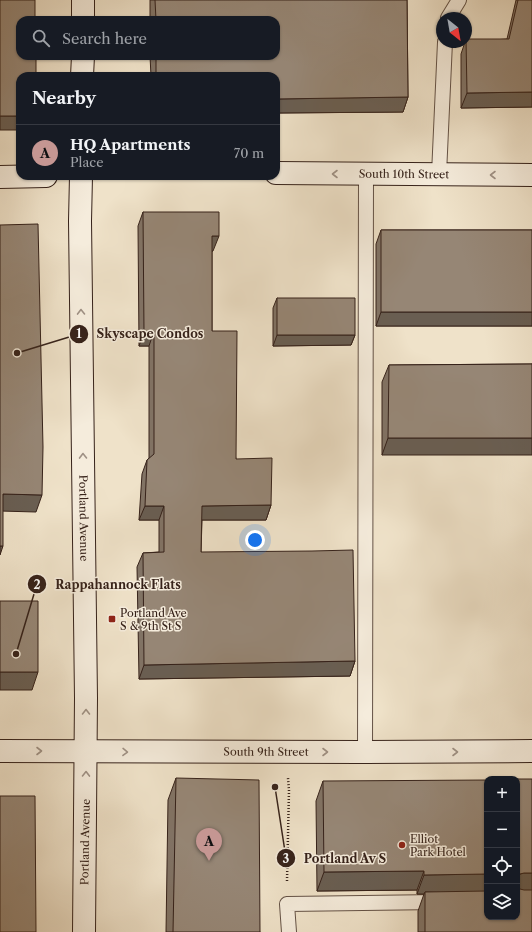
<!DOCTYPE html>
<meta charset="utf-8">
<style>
:root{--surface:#171b24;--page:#242831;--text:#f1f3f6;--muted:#9ea1a6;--line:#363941;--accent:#c59692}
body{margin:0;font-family:"Libre Caslon Text",serif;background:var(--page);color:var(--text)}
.controls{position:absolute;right:12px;bottom:12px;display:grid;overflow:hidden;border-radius:8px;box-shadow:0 1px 3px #0004}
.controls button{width:36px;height:36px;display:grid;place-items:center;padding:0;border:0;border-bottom:1px solid var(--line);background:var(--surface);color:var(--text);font:20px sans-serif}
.compass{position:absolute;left:436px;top:12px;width:36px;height:36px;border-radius:50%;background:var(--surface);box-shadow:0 1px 3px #0004;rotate:149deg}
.you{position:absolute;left:255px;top:540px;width:14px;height:14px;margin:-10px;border:3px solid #fff;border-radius:50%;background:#1a73e8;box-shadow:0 0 0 6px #1a73e833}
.badge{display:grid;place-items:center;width:26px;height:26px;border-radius:50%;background:var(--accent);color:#111;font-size:13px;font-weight:700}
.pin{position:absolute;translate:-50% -33px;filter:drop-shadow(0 1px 2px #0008)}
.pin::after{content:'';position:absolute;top:21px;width:14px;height:12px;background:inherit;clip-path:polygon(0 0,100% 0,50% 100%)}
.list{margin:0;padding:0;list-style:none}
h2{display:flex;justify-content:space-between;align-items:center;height:52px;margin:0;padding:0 16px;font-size:17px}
h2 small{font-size:13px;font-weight:400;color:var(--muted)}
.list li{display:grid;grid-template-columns:26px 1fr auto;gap:12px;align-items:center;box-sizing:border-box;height:56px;padding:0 16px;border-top:1px solid var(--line)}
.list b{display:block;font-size:15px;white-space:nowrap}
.list p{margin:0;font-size:13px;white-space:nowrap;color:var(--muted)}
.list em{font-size:13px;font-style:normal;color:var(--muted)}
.icon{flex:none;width:22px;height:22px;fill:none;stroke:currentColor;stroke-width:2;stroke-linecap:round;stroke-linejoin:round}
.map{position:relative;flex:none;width:532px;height:932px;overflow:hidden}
.search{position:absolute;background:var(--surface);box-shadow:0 1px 3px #0004;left:16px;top:16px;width:264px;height:44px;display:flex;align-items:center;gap:10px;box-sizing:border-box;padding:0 14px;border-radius:12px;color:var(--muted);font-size:15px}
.panel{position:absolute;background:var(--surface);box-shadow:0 1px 3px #0004;left:16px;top:72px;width:264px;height:108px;border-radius:12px}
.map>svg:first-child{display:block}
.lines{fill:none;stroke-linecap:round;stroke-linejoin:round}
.lane-casing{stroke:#645246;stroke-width:16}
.secondary-casing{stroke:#36221a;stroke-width:24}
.path{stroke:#36221a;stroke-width:2.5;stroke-dasharray:1 2;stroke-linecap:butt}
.lane{stroke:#f5ecdc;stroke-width:14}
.secondary{stroke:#f5ecdc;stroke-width:22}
.wall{fill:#817365;stroke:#36221a}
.shaded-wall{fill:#695e52;stroke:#36221a}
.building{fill:#968675;stroke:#36221a}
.oneway{stroke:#9f9185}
.poi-dot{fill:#8f2418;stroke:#f5ecdc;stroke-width:1.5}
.labels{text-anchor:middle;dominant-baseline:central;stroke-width:3;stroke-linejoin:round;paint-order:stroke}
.street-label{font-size:11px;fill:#36221a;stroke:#f5ecdc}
.poi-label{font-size:11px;fill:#36221a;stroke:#f5ecdc;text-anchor:start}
.leader{fill:none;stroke:#36221a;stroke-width:1.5}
.callout-dot{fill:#36221a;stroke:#f5ecdc;stroke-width:1.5}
.mark-label{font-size:12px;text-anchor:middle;font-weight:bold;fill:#fff}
.callout-label{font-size:12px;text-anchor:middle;font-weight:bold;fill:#36221a;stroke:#f5ecdc;stroke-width:3;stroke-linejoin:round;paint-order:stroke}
</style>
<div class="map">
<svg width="532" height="932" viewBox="0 0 532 932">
<rect width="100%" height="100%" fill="#efe2c9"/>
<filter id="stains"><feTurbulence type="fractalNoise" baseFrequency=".005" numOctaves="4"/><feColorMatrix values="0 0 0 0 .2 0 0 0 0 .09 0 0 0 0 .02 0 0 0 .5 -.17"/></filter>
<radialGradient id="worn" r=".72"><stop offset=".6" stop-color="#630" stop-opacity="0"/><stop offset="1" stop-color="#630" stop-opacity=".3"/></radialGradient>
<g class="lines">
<defs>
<path id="lane" d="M448,18l11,-18
M439,174l6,-132
M365,752l1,-578
M289,932l-2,-28 152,-2"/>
<g id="secondary">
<path d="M83,20v-20"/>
<path d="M82,76l1,-20"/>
<path id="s1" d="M276,173l256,2"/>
<path id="s2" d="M81,176l-1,45 6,477 -2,234"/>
<path d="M0,177l46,-1"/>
<path id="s3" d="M0,751l365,1 167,-1"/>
</g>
</defs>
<use href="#lane" class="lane-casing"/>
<use href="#secondary" class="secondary-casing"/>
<path class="path" d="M287,881l2,-91 -1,-12"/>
<use href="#lane" class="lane"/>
<use href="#secondary" class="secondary"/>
</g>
<path class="wall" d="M150,0h257l1,97 -5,15 -127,1v-37h-125l-1,-20h126v-36h-126z
M516,0h16v107l-71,1v-54l4,-12 42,-3z
M143,212l70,39h-1v80l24,128 35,46 -5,15h-64l-1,32 154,109 -5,15 -211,3 -2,-112 6,-14 16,-1v-32h-20l3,-46 5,-14 2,-2v-112h-10l-1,-120z
M381,230h151v96h-156v-82z
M277,298l78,37 -4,10 -78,1v-38z
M532,364l-150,91v-73l7,-17z
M176,778l84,154h-94l2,-132z
M323,781l164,136 45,15h-114v-21l6,-17h-7v-4l-100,1 -1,-90z"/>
<path class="shaded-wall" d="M532,92v15l-71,1 6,-15z
M408,97l-5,15 -127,1v-14z
M0,116h20v14h-20z
M212,236h7l-6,15h-7z
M381,312h151v14h-156z
M154,331l-5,15h-10l5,-14z
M277,335h78l-4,10 -78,1z
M388,438h144v17h-150z
M3,494l39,1 -6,17 -36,-1z
M271,505l-5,15h-69l5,-14z
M145,506h19l-5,14h-20z
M0,546h3l-3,9z
M355,661l-5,15 -211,3 5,-14z
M0,672h38l-6,18h-32z
M424,871l-7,19 -100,1 7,-19z
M524,873h8v20l-15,-1v-15l3,-3z
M487,874v20l-62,-2 -1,2h-7l7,-19z"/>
<path class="building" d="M0,0h35v20h-15v36h16v20h-16v40h-20z
M155,0h252l1,97 -132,2v-23h-120v-20h120v-36h-120z
M518,0h14v92l-65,1 -1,-54h43z
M143,212h76v24h-7v95h25l-1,128 36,-1 -1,47 -69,1 -1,46 111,-1 41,-1 2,111 -211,4 -1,-112 21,-1v-46h-19l2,-46 7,-6v-123l-10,1z
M38,224l5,223 -1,48 -39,-1v52h-3v-321z
M381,230h151v82h-151z
M277,298h78v37h-78z
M532,364v74h-144l1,-73z
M0,601h38v71h-38z
M176,778l83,2 1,152h-87z
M517,779h15v94h-8l-4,1 -3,3z
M487,780v94l-63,1v-4l-100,1 -1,-91z
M0,796h35l1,136h-36z
M517,886l3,3 4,1h8v42h-107v-40l62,-1v26h30z"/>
<defs><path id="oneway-chevron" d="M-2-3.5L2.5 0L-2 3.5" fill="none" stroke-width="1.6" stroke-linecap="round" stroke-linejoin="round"/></defs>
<g class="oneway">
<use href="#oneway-chevron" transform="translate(335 174) rotate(-180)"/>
<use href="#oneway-chevron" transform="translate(493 175) rotate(-180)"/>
<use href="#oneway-chevron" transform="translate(81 312) rotate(-91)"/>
<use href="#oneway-chevron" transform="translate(83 456) rotate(-91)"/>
<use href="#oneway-chevron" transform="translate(86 712) rotate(-90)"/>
<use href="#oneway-chevron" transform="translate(39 751)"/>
<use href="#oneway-chevron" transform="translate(125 752) rotate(1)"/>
<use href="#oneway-chevron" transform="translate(325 752)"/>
<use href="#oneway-chevron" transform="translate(455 752)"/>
<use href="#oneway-chevron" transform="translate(86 774) rotate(-89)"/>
</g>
<g class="poi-dot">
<rect x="108" y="615" width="8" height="8" rx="2"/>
<circle cx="402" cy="845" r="4"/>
</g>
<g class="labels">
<g class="street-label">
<text stroke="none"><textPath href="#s1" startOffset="128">South 10th Street</textPath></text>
<text stroke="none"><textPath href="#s2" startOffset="342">Portland Avenue</textPath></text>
<text stroke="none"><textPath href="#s3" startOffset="266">South 9th Street</textPath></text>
<text transform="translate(85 842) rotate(-89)">Portland Avenue</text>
</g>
<g class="poi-label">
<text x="120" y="613">Portland Ave<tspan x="120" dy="13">S &amp; 9th St S</tspan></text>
<text x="410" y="839">Elliot<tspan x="410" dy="13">Park Hotel</tspan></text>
</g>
</g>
<path class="leader" d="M17 353L79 334M16 654L37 584M275 787L286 858"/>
<g class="callout-dot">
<circle cx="17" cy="353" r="4"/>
<circle cx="16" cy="654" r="4"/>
<circle cx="275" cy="787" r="4"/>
<circle cx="79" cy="334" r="10"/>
<circle cx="37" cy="584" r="10"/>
<circle cx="286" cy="858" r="10"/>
</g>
<g class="mark-label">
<text x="79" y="338">1</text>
<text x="37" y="589">2</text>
<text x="286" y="863">3</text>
</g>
<g class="callout-label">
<text x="150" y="338">Skyscape Condos</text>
<text x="118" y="589">Rappahannock Flats</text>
<text x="345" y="863">Portland Av S</text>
</g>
<rect width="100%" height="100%" filter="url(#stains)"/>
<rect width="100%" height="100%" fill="url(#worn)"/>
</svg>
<div class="controls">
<button>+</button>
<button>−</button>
<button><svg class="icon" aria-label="locate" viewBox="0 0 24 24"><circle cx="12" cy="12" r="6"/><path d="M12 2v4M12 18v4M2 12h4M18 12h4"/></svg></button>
<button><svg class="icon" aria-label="layers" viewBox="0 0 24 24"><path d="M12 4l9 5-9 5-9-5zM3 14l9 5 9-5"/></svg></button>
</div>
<svg class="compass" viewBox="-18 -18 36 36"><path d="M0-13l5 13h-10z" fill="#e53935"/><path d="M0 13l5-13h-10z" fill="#9ea1a6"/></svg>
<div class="you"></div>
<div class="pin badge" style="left:209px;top:861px">A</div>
<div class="search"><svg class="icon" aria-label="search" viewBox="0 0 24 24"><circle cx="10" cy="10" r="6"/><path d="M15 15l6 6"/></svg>Search here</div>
<section class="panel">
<h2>Nearby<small></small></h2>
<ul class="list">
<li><span class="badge">A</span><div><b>HQ Apartments</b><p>Place</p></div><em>70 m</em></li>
</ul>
</section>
</div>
